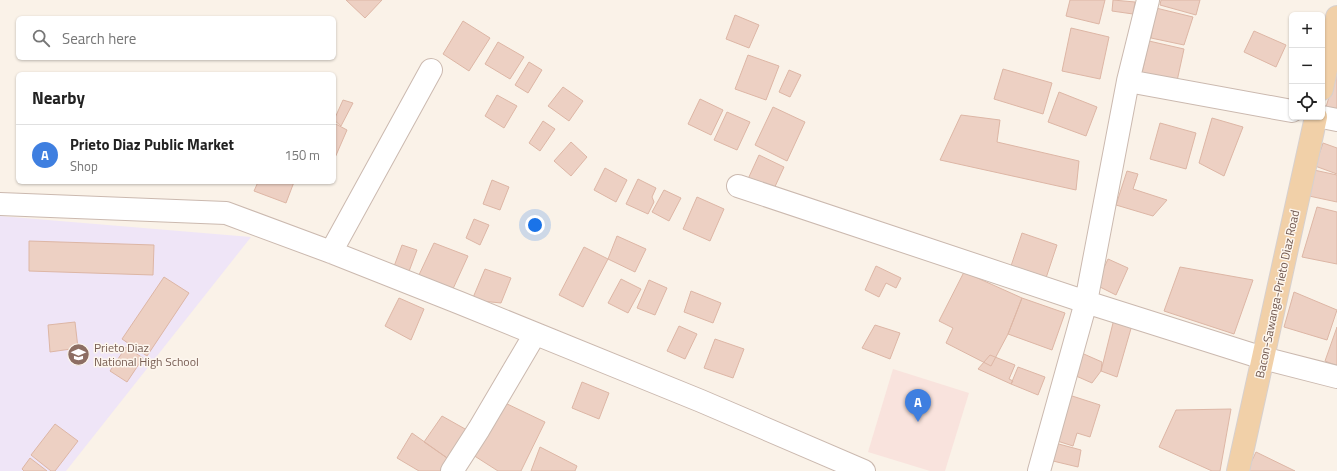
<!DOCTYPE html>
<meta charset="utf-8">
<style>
:root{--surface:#fff;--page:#f6f6f6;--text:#222;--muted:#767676;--line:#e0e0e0;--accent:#ea580c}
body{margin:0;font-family:"Titillium Web",sans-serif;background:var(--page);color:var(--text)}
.controls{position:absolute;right:12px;top:12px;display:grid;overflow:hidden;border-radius:6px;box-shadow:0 1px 3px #0004}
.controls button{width:36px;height:36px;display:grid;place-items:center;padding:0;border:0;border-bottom:1px solid var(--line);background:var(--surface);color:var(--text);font:20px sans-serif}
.you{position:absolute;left:535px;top:225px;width:14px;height:14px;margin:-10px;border:3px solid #fff;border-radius:50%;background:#1a73e8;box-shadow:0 0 0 6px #1a73e833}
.badge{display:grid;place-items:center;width:26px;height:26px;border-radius:50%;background:var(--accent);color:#fff;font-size:13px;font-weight:700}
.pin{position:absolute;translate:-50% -33px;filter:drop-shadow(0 1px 2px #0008)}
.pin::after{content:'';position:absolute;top:21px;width:14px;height:12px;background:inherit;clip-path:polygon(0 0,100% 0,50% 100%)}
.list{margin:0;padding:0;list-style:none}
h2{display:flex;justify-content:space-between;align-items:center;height:52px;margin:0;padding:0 16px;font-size:17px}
h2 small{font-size:13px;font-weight:400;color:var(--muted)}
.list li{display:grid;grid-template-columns:26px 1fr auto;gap:12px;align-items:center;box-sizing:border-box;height:60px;padding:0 16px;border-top:1px solid var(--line)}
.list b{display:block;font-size:15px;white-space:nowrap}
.list p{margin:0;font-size:13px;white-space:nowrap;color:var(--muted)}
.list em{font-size:13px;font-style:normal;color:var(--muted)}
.icon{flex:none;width:22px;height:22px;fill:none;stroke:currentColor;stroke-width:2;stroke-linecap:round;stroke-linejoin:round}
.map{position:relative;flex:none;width:1337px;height:471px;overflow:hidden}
.search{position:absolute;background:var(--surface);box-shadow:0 1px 3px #0004;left:16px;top:16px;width:320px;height:44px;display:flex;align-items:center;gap:10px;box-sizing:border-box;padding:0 14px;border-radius:6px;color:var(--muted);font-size:15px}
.panel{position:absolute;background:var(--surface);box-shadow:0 1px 3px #0004;left:16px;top:72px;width:320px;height:112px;border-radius:6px}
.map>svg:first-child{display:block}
.commercial{fill:#f9e3dd}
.education{fill:#efe5f7}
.building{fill:#edd0c3;stroke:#ddb6a5}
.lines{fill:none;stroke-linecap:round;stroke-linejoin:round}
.minor-casing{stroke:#cbb9af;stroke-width:24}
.major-casing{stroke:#d7d0ce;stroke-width:24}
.minor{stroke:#fff;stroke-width:22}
.major{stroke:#f1d0a8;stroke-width:22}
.labels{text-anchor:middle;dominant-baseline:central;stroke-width:3;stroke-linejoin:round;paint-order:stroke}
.street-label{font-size:12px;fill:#71584f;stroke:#fdf6ee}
.education-label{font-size:12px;fill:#785e54;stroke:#fdf6ee;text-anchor:start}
</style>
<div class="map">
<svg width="1337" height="471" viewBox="0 0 1337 471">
<rect width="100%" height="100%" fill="#faf2e8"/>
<path class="commercial" d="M893,369l76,24 -24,78h-15l-62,-19z"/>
<path class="education" d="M0,216l251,21 -185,234h-66z"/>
<path class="building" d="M346,0h36l-17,18z
M1070,0h35l-6,24 -33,-8z
M1113,0l22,2 -2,12 -21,-3z
M1161,0h39l-4,15 -36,-10z
M1156,8l37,9 -9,28 -33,-7z
M735,15l24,10 -10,23 -23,-9z
M463,21l27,17 -21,33 -26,-17z
M1071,28l38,9 -9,42 -38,-8z
M1254,31l32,14 -10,22 -32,-15z
M1149,41l35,8 -7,32 -35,-8z
M498,42l26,15 -14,22 -25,-15z
M748,55l31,11 -13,34 -31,-11z
M529,62l13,8 -14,23 -13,-8z
M1003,69l49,14 -9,31 -49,-15z
M789,70l12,5 -11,22 -11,-5z
M1336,74h1v36l-11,-3z
M563,87l20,14 -14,20 -21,-15z
M1059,92l38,15 -11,29 -38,-14z
M497,95l20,11 -13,22 -19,-12z
M700,99l23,11 -12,25 -23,-11z
M343,100l10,3 -12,23 -7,-6z
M773,107l32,15 -18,39 -32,-16z
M727,112l23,10 -13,28 -23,-10z
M961,115l39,5 -3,22 82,19 -3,29 -136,-30z
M1212,118l31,9 -19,49 -25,-13z
M543,121l12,8 -15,22 -11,-8z
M334,123l13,7 -13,30z
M1160,123l36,10 -10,36 -36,-10z
M571,142l16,15 -16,19 -17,-15z
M1323,143l14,5v26l-22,-8z
M759,155l25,12 -11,24 -25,-12z
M605,168l22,12 -11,22 -22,-12z
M1314,170l23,5v27l-28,-6z
M1127,171l11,3 -5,15 34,11 -14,16 -37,-11z
M638,179l18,9 -4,9 2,5 -6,12 -22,-10z
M492,180l17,7 -9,23 -17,-6z
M258,182h36l-8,21 -32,-12z
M664,190l17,8 -12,23 -17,-9z
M697,197l27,12 -14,32 -27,-12z
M1317,207l20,5v52l-35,-7z
M474,219l15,6 -9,20 -14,-7z
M1022,233l35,12 -13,39 -35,-12z
M617,236l29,13 -11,23 -27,-13z
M29,241l125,4 -1,30 -124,-4z
M434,243l34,13 -16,35 -34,-14z
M402,245l15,5 -9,24 -15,-5z
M584,247l24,12 -25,48 -24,-12z
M1108,259l20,9 -12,27 -20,-10z
M876,266l25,12 -5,10 -10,-5 -7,14 -14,-7z
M1180,267l73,13 -19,54 -70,-23z
M485,269l26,9 -10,25 -29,-3z
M964,272l58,26 -14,36 -17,32 -45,-23 7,-15 -14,-7z
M164,277l25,16 -42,63 -25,-17z
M621,279l20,10 -13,24 -20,-10z
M649,280l18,8 -12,27 -18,-7z
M691,291l30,12 -8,20 -29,-11z
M1294,292l43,18 -10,30 -43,-13z
M399,298l25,11 -13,31 -26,-14z
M1022,298l43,15 -13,37 -44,-16z
M1115,315l17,10 -15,52 -16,-6z
M75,322l3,26 -28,4 -2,-27z
M875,325l25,8 -10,26 -28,-11z
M679,326l18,8 -12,25 -18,-8z
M1337,327v39l-12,-5z
M715,339l29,10 -11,29 -29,-10z
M126,347l17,11 -16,24 -17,-11z
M1077,351l25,11 -1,9 -9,12 -25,-11z
M990,355l25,10 -6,14 4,2 -2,3 -33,-15z
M1018,367l27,10 -7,18 -27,-11z
M582,382l27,11 -10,26 -27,-11z
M1066,394l34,11 -10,32 -13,-4 -4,13 -22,-7z
M503,402l42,20 -24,49h-23l-25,-16z
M1231,409l-11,62h-8l-53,-24 17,-37z
M442,416l32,18 -24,26 -26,-18z
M55,424l23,17 -23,30h-4l-20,-16z
M412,433l38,27 -7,11h-24l-22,-13z
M1055,443l26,7 -3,17 -25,-6z
M540,447l37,19 -2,5h-44z
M1256,452l39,19h-48z
M30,458l17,13h-23l-2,-2z"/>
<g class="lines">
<defs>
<path id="minor" d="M1128,81l164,30
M1322,117l15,3
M738,186l348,116 177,56 74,19
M0,204l226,9 105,39 129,51 241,98 163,70
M331,252l100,-182
M452,471l27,-42 56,-95
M1039,471l47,-169 42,-221 20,-81"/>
<path id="major" d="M1322,89l15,-72
M1238,471l78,-354"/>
</defs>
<use href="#minor" class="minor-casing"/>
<use href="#major" class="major-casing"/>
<use href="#minor" class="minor"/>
<use href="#major" class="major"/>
</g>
<defs>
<symbol id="school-disc" viewBox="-11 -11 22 22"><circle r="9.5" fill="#8d6e63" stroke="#fdf6ee"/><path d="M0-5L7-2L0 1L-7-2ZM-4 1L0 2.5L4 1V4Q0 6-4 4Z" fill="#fff"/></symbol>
</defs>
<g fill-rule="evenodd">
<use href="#school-disc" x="66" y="342" width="25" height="25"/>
</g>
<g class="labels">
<g class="street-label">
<text transform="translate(1277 294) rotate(-78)">Bacon-Sawanga-Prieto Diaz Road</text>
</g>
<g class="education-label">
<text x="94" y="347">Prieto Diaz<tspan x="94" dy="14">National High School</tspan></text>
</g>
</g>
</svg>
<div class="controls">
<button>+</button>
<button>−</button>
<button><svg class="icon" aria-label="locate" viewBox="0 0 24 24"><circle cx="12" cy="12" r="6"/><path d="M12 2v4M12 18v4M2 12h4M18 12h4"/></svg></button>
</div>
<div class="you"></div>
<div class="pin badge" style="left:918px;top:422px;background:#3f7fe0">A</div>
<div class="search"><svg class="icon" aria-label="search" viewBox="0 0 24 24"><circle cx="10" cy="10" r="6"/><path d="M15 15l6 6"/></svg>Search here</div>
<section class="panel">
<h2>Nearby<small></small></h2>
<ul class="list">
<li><span class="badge" style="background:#3f7fe0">A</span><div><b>Prieto Diaz Public Market</b><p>Shop</p></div><em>150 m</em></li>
</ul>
</section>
</div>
